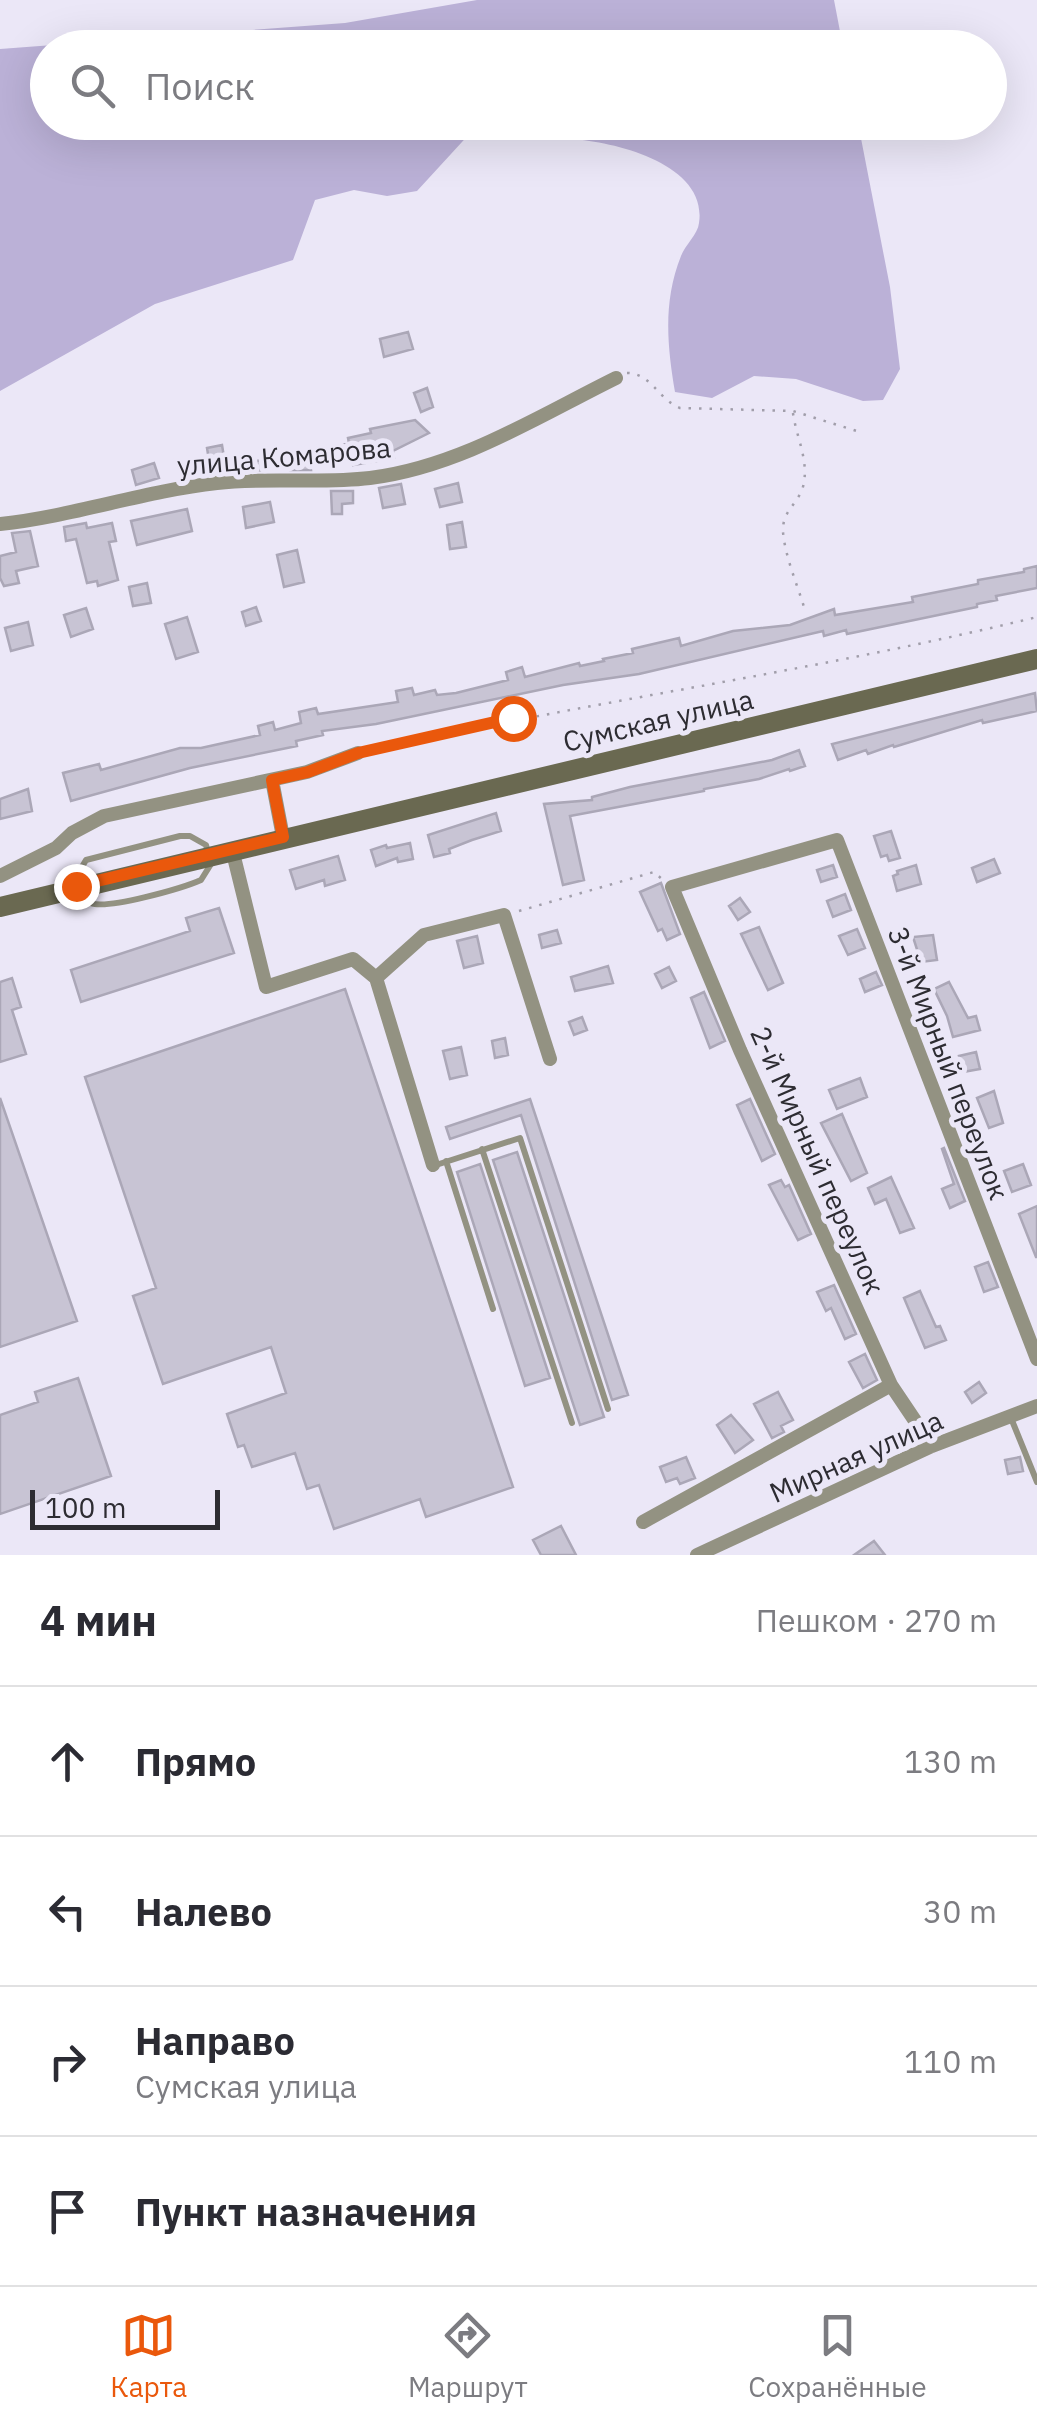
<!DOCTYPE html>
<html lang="ru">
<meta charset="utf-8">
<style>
:root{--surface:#fff;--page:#f2f2f3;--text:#2b2b33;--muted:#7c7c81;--line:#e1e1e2;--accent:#ea580c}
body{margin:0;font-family:"IBM Plex Sans",sans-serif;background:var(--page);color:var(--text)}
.scale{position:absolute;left:30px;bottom:25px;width:190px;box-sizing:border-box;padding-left:10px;border:5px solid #2d2c32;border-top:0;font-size:28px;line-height:35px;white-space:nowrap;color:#2d2c32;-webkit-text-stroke:8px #ebe7f7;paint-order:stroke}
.stop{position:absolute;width:30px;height:30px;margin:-22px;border:8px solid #ea580c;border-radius:50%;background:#fff}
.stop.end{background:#ea580c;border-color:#fff;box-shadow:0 2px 10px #0008}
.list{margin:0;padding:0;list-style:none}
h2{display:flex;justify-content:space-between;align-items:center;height:130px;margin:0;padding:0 40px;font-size:42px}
h2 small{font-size:32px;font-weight:400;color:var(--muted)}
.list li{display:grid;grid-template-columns:65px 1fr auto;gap:30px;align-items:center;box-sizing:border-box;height:150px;padding:0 40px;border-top:2px solid var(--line)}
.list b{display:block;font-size:38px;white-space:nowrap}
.list p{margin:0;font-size:32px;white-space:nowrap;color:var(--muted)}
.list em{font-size:32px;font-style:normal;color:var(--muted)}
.icon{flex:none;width:55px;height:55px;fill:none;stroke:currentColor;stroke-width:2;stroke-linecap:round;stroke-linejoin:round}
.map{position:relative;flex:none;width:1037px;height:1555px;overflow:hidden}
.search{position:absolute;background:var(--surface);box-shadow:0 10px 40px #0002;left:30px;right:30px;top:30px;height:110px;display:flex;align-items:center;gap:25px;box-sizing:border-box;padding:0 35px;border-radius:55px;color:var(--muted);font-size:38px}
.sheet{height:730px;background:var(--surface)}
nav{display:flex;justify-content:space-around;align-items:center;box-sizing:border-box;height:140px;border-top:2px solid var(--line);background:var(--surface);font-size:28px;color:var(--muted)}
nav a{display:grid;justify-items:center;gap:5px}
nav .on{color:var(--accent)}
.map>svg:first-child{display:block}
.forest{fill:#bbb1d7}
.building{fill:#c8c4d4;stroke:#aba7b7;stroke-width:2.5}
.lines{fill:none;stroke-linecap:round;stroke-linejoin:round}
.path{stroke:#a19eaa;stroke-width:2.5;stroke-dasharray:2.5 8;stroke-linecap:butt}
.service{stroke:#939282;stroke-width:6}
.minor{stroke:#939282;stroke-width:14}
.secondary{stroke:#6a6951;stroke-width:20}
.route{stroke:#ea580c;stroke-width:12}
.labels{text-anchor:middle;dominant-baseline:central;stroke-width:10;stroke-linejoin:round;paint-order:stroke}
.street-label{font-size:28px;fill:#2d2c32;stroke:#ebe7f7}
</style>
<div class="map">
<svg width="1037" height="1555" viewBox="0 0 1037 1555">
<rect width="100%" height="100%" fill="#ebe7f7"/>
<path class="forest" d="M477,0h357l9,47 -795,1v74l810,1 32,164 10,82 -17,31 -20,1 -67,-22 -42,-3 -42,22 -37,-6c-8,-47 -12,-91 6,-136 4,-11 17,-22 18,-33 9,-59 -84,-81 -127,-84 -21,-1 -42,1 -62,-1 -12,-2 -25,-6 -37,-8l-56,61 -30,5 -33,-6 -39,10 -22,60 -138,44 -155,87v-342l345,-26z"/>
<path class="building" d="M408,332l5,17 -29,8 -4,-18z
M427,388l6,19 -12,5 -7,-19z
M415,420l14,13 -36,18 1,7 -41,7 -1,-5 -20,4 -3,-16 20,-5 -1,-5 23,-5 -1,-4z
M222,445l4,24 -15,3 -4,-24z
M308,451l3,19h-21l-2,-16z
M267,460l1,10 -29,1v-9z
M154,463l5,15 -23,7 -4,-15z
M458,483l4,19 -22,5 -5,-18z
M401,484l4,20 -22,4 -4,-20z
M331,491h22v12l-11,1v10h-10z
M270,502l4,20 -28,6 -3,-21z
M187,509l5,22 -55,14 -6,-24z
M462,522l4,25 -16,2 -3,-24z
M86,523l1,5 25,-5 4,18 -7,1 9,38 -20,6 -1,-5 -10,2 -11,-44 -10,2 -2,-14z
M30,531l8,35 -22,5 3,12 -15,3 -4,-8v-22l16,-4 -4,-19z
M297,550l7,32 -20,5 -7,-32z
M1037,566v22l-41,8 1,4 -20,4v3l-130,27 -1,-4 -22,6 -1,-5 -184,43 -76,11 -187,39 -54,7 1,4 -27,6 1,5 -107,22 -119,33 -8,-28 36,-9 2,6 79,-22h21l59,-13 -2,-9 15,-4 2,8 26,-7 -2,-11 17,-4 2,6 80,-12 -2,-11 16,-3 2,7 21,-5 2,5 19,-2 52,-13 -2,-8 16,-5 3,10 54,-14 1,3 24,-5 -1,-2 30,-6 -1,-4 47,-11 2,8 52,-15 57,-6 44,-16 1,6 78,-13 -1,-5 66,-13v-4l46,-8v-3z
M147,583l4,20 -18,3 -4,-19z
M256,607l5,14 -15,5 -4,-14z
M86,608l7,21 -22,8 -7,-22z
M187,617l11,35 -22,7 -11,-35z
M28,622l5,23 -22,6 -6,-23z
M1035,693l2,18 -54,12 -1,-3 -88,27 -1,-2 -25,9 -2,-4 -28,10 -6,-16z
M799,750l6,16 -15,5 -1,-2 -30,10 -55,10v2l-134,25 14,64 -21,5 -19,-81 48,-4v-3l38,-10 142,-27z
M28,789l4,22 -32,8v-20z
M496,813l5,18 -29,9 -23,9 1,4 -16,4 -6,-22z
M891,831l9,27 -11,3 -2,-6 -6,2 -7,-21z
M410,843l3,16 -15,3 -1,-4 -21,8 -5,-16 15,-5 1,3z
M338,856l7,24 -20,6 -1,-6 -28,9 -6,-19z
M994,859l6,14 -23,9 -5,-14z
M833,865l4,12 -16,5 -4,-12z
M916,865l5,19 -24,7 -4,-15 5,-2 -1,-3z
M661,883l19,51 -13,6 -5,-11 -4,2 -18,-39z
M845,894l6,16 -18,7 -6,-16z
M740,898l10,14 -12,8 -9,-14z
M219,908l15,45 -153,49 -10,-32 119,-39 -4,-13z
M759,927l24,56 -15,7 -27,-56z
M857,929l8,19 -17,7 -9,-19z
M557,930l4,13 -19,5 -3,-13z
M933,935l4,25 -16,2 -8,-25z
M477,936l6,27 -19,5 -7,-27z
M608,966l5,17 -38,8 -4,-14z
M669,967l7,14 -14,7 -7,-14z
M876,972l6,13 -17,7 -5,-13z
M12,978l9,29 -9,3 14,44 -26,8v-80z
M949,982l19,36 8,-2 4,14 -27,7 -6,-21 -13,-27z
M345,989l168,498 -87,30 -6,-18 -86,30 -15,-44 -12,4 -12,-36 -43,14 -8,-22 -6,2 -11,-33 59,-21 -15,-46 -108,37 -30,-88 23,-8 -71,-211z
M704,992l21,49 -15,7 -19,-50z
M582,1017l5,13 -13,5 -5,-13z
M505,1038l3,17 -13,3 -3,-17z
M461,1047l6,28 -17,4 -7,-28z
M976,1052l4,17 -17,3 -4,-16z
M860,1078l7,19 -30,12 -8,-19z
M994,1091l9,32 -14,5 -12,-30z
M0,1098l77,223 -77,26z
M530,1099l98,296 -16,5 -91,-285 -71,24 -4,-12z
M750,1099l25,55 -13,7 -25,-56z
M842,1114l25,59 -16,8 -30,-58z
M944,1148l21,53 -15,7 -8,-19 12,-5 -12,-35z
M517,1152l87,265 -24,8 -87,-265z
M480,1164l70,214 -25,8 -68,-214z
M1023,1164l8,21 -19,7 -8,-21z
M891,1177l23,51 -14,5 -14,-34 -11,5 -7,-16z
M781,1180l4,7 4,-2 22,49 -13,6 -29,-55z
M1037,1206v51h-1l-17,-43z
M988,1262l10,25 -14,5 -9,-25z
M834,1285l22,49 -11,5 -14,-31 -5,3 -9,-19z
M920,1291l16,36 4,-1 6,14 -21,8 -21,-50z
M865,1354l12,26 -14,8 -14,-26z
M78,1378l33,98 -111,38v-99l38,-13 -3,-10z
M979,1382l7,11 -14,10 -7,-11z
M778,1392l15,28 -12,6 3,6 -12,6 -18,-34z
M731,1415l22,25 -18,13 -18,-28z
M686,1457l9,21 -15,6 -3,-6 -11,4 -6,-15z
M1020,1457l3,14 -15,3 -3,-14z
M561,1526l15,29h-35l-8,-15z
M874,1541l11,14h-31z"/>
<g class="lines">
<path class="path" d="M627,373c24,0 31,26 53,35l113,3 70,22
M793,413c3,24 18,51 9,77 -6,15 -20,22 -19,42 2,24 14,52 21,75
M372,750c220,-49 445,-79 665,-133
M519,911l135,-39 9,8"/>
<path class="service" d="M180,836h10l16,9 5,19 -10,16c-18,8 -94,30 -110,23 -11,-5 -15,-15 -15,-26l10,-17z
M482,1149l90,274
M446,1161l47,148
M436,1165l84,-27 88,271
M1011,1418l26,64"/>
<path class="minor" d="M0,524c74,-8 144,-33 217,-41 51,-6 102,1 153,-5 89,-11 167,-61 246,-100
M272,780l11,57
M232,849l34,138 87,-28 23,19 48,-43 80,-20 46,144
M0,876l56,-28 16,-15 32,-17 203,-44 51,-19
M376,978l57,187
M932,1446l-41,-61 -151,-335 -68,-163 165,-47 200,519
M643,1522l248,-137
M697,1555l235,-109 105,-40"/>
<path class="secondary" d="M0,907l1037,-248"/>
</g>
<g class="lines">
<path class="route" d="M76,886l207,-49 -11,-57 36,-8 50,-19 155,-35"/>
</g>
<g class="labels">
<g class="street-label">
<text transform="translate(284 456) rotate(-5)">улица Комарова</text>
<text transform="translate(658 720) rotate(-13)">Сумская улица</text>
<text transform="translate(949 1063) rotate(69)">3-й Мирный переулок</text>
<text transform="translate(818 1160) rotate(66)">2-й Мирный переулок</text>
<text transform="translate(856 1456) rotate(-24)">Мирная улица</text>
</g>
</g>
</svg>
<div class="scale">100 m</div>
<div class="stop" style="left:513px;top:718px"></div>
<div class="stop end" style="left:76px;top:886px"></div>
<div class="search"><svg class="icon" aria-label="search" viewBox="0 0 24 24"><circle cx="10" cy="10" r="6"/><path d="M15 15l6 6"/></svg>Поиск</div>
</div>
<section class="sheet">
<h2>4 мин<small>Пешком · 270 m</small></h2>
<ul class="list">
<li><svg class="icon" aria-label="ahead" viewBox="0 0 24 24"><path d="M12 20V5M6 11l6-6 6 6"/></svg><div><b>Прямо</b></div><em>130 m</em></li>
<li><svg class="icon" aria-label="left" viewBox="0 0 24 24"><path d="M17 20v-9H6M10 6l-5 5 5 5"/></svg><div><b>Налево</b></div><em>30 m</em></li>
<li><svg class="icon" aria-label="right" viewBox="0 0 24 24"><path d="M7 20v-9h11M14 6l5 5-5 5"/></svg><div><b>Направо</b><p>Сумская улица</p></div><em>110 m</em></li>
<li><svg class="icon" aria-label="arrive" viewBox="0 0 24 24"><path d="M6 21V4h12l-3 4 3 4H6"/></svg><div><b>Пункт назначения</b></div></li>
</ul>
</section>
<nav>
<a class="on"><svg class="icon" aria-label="map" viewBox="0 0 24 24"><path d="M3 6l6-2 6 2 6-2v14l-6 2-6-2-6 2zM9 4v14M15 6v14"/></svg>Карта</a>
<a><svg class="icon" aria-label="directions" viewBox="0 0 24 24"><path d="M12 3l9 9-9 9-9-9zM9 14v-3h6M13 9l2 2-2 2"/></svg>Маршрут</a>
<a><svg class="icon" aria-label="saved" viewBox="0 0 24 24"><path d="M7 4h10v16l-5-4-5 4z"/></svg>Сохранённые</a>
</nav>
